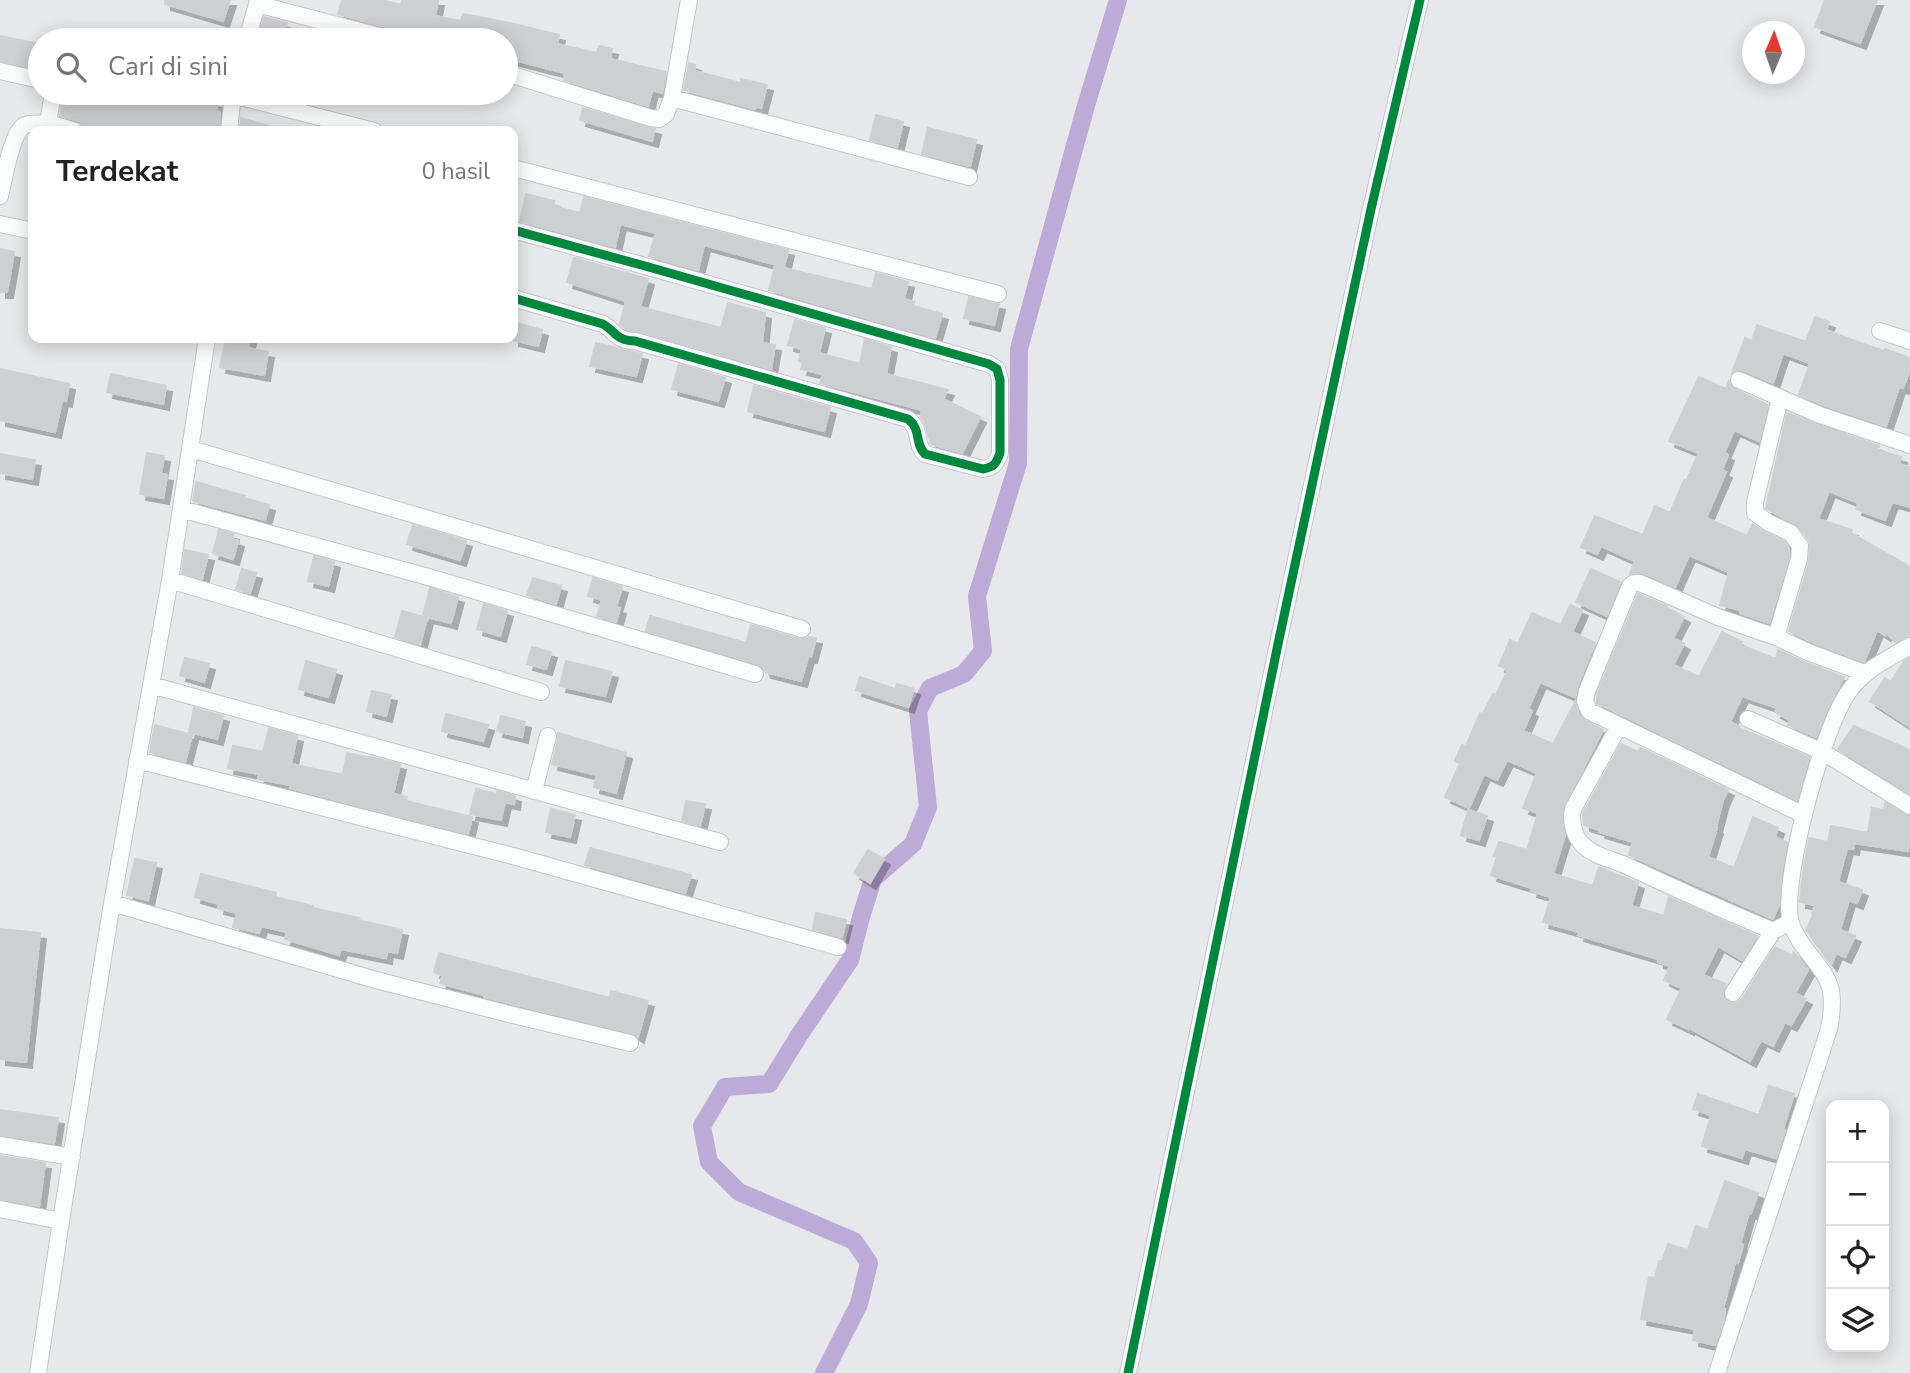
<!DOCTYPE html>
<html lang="id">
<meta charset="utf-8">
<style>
:root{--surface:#fff;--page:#f2f2f2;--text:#222;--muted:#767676;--line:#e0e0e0}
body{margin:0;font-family:"Nunito Sans",sans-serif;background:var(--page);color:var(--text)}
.controls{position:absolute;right:21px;bottom:21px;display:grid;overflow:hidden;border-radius:14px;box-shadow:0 4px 18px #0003}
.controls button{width:63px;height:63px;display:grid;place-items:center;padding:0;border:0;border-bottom:2px solid var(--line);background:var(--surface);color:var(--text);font:35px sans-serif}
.compass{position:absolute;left:1742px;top:21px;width:63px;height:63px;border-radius:50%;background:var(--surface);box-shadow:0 4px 18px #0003;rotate:2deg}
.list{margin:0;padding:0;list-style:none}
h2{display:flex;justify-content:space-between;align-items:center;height:91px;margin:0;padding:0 28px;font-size:30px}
h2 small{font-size:23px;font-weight:400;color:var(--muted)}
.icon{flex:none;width:38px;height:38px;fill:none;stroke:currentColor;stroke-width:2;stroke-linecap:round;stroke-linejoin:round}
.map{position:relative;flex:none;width:1910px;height:1373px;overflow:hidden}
.search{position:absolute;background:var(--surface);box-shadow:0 4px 18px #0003;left:28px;top:28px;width:490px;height:77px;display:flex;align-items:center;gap:18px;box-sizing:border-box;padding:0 24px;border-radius:38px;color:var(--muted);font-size:26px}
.panel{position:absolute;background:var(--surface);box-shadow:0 4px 18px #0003;left:28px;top:126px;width:490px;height:217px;border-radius:14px}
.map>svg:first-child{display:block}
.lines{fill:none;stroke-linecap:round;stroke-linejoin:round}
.canal{stroke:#bcaad7;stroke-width:18}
.building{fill:#cecfd2;stroke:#cfd0d4;stroke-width:2;filter:url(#shadow)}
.minor-casing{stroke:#c5c5c9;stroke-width:18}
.minor{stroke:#fbfcfc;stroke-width:16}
.cycleway-casing{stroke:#f5f7fa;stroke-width:13}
.cycleway{stroke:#00873e;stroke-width:9}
</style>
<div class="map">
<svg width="1910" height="1373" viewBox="0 0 1910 1373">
<defs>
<filter id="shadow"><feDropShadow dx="6" dy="6" stdDeviation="0" flood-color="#0004"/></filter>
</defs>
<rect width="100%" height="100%" fill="#e7e8eb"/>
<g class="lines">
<path class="canal" d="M824,1373l35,-69 10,-41 -15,-22 -115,-49 -30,-30 -7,-36 23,-39 44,-3 31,-50 50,-74 11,-43 12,-38 40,-35 15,-37 -10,-96 12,-23 34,-14 19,-23 -6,-55 41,-133 1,-114 66,-240 33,-109"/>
</g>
<path class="building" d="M165,0h65l-7,21 -58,-17z
M342,0h40l19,5 1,-5h36l-3,16 26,5 2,-7 47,9 49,12 -2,9 40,9 2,-7 13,3 -2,10 56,13 -4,21 -10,-3 -4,16 -84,-26 1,-7 -59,-15 4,-18h-82l-25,-5 -6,-5 -59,-16z
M1825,0h52l-17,43 -45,-16z
M264,17l23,6 -5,17 -23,-6z
M0,36l40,8v25l-40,-8z
M689,63l6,2 -1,6 47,12v-4l26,6 -6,23 -5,-1 -1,2 -71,-19z
M68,93h99l51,9 -2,9 4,1 -1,19h-109l-25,-4 -6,-6 -19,-5 3,-18h4z
M583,108l72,21 -3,12 -72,-21z
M876,115l27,7 -6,25 -27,-7z
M241,118l32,9v4h-33z
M928,128l48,12 -6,26 -48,-12z
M526,194l28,7 -1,5 27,7 4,-16 204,53 -4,17 -80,-22 -6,25 -49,-14 7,-23 -36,-9 -5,23 -95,-26z
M0,249l14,3 -7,40h-7z
M574,258l74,21 -8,28 81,21 7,-25 37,10 -3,30 13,2 -4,24 -145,-40 -6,-5 6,-23 -59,-19z
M775,266l97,23 4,-16 32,9 -4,17 10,3 -1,4 29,8 -7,24 -166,-48z
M969,297l30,7 -5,21 -30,-7z
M1815,317l14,5 -3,8 37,14 21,7 1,-2 25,9v11l-7,19 -4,-1 -13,39 -62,-21 -25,-10 11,-32 -27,-10 -10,30 -30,-13h-6l-5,3 13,-35 7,3 5,-16 49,17z
M795,320l30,8 -6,25 41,11 5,-25 26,8 -5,27 62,16 -5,9 37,18 -18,36 -31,-9 -6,-20 -4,-7 1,-7 -102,-27 3,-9 -22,-5 2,-7 -4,-1 3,-12 -14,-4z
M513,322l29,8 -4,16 -25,-6z
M226,338h24l-2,10 20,4 -4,23 -44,-8z
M596,343l46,11 -6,22 -46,-10z
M679,364l46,14 -7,23 -46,-12z
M0,369l69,15 -3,17 -4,-1 -7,32 -55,-12z
M111,374l55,12 -3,18 -56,-12z
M1699,377l27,12 3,-8 5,8 34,16 -9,36 -25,-11 -10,23 4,2 -6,15 4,2 -20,46 41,18 6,-12 12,9 19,8 5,8v8l-20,66 -29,-10v-3l-20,-5 9,-33 -40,-17 -14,32 -31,-14 -14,1 5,-13 -34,-15 -4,8 -16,-7 14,-31 48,19 12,-29 15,7 14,-33 2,1 13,-28 -30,-12z
M754,386l76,22 -6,23 -76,-20z
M1787,413l92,33 -2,4 24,7 -2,7 11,3v40l-18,-5 -7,18 -29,-11 3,-6 -30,-12 -11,28 34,11 -1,3 59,34v69l-14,6 -10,-9 -1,2 -8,-5 -13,32 -52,-20 -23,-11 20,-69 1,-15 -1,-7 -10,-13 -33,-19z
M147,453l17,3 -3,18 6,1 -4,23 -23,-4z
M0,454l35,6 -3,19 -32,-6z
M196,482l49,14 -1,2 25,7 -4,15 -72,-19z
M413,525l53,16 -6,19 -53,-16z
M219,530l14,4 -1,5 6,2 -5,18 -20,-6z
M185,550l23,5 -6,24 -20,-6z
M314,556l20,6 -6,24 -20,-5z
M242,569l14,4 -6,20 -14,-4z
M1591,569l29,13 -13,34 -31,-14z
M533,578l28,8 -5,18 -29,-9z
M593,578l29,9 -6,20 4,1 -4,14 -19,-6 5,-16 -14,-4z
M430,588l28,9 -7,26 -28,-7z
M1638,594l28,12v1l18,10 -11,21 11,6 -11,21 26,12 23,-45 20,10 -2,3 36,14 2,-9 26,12 40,15 -17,32 -11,28 -28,-12 2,-5 -15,-8 2,-4 -35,-12 -12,26 10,5 -1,1 70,29 -12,43 -200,-97v-9z
M484,604l23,7 -7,25 -23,-7z
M1570,605l12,5 -10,22 23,11 -18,44 -2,10 -35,-15 -12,27 4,2 -9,20 30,13 22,-42 4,13 5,5 19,10 -40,77 -1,12 3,16 -12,39 40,12 6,-19 39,16 -7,23 33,10 5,-19 88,39 -15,24 -24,-14 -15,29 23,9 -3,8v5l4,4 5,2h5l5,-4 33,-52 17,9 2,-4 14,18 -13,23 11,6 -15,26 -6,-3 -12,24 -12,-6 -11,21 -62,-34v2l-21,-10 15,-31 -18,-8 6,-14 -12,-4v-3l-80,-24 1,-3 -36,-10 8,-25 -20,-6 1,-3 -41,-13 6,-18 -3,-1 5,-14 28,8 11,-37 -15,-5 14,-35 -30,-13 -10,20 -13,-6 -15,34 -24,-11 15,-34 -5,-2 7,-16 4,1 14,-33 3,1 10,-20 3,1 12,-26 -9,-3 11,-26 8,4 14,-31 29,12z
M402,611l25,7 -7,27 -25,-8z
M650,616l96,27 5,-18 48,14h6l4,-2 7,1 -5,19h-3l-7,24 -36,-9 -2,-5 -5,-3 -112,-33z
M532,647l19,5 -5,17 -19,-5z
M185,658l24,6 -5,18 -24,-7z
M1910,658v69l-40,-26 15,-23 6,4 13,-21z
M306,661l30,9 -8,27 -29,-8z
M566,661l46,11 -7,24 -45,-10z
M860,677l35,12 2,-5 17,5 -6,18 -52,-17z
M372,691l19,4 -5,21 -19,-5z
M194,708l29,8 -6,23 -28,-7z
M446,714l42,11 -5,16 -41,-10z
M501,716l24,6 -3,15 -25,-6z
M155,725l37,10 -7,27 -35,-10z
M1854,726l56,24v44l-72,-45z
M269,728l28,8 -6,28 52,11 4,-22 24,5v-1l29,7 -7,30 14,3 -1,4 66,16 -4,17 -178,-46 1,-3 -33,-6 1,-5 -31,-6 5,-22 30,6z
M558,733l68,20 -10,40 -22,-6 3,-12 -45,-11 6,-25z
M1621,744l17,8 3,-4 87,42 -5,10 -7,27 1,1 -9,29 26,11 19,-51 25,11 -3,9 12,5 -5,27 -3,35 -6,15 -144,-64 4,-13 -34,-10 1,-2 -16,-5 -1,-12z
M476,789l21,5v-3l18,5 -1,8 -9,-2 -4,18 -31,-6z
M686,801l19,3 -5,22 -18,-5z
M1885,803l25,13 -2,35 -54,-8 -1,6 -6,-1 -9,34 24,8 -5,13 -8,-3 -9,30 15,6 -10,21 -9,-4 -5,12 -25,-35 7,-15 -1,-1 3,-9 -15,-3 3,-30 6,-34 19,4 3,-16 37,7 4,-25 12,2z
M551,809l24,6 -5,22 -24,-5z
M1468,810l19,6 -8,24 -18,-5z
M590,848l101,27 -6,18 -100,-28z
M868,850l16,9 -14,24 -16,-10z
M135,859l21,4 -8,37 -21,-5z
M201,874l75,19 -1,4 38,9v2l46,10 -1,2 44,10 -5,23 -10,-2 -1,7 -45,-9 -2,6 -54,-16 2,-7 -26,-6 -2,7 -26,-6 4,-14 -19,-5 1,-4 -24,-7z
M816,913l30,7 -4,17 -29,-8z
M0,929l40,4 -14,129 -26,-3z
M439,953l171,45 1,-7 37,10 -10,36 -6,-4 -148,-36v-2l-44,-12 3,-8 -9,-3z
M1769,1086l25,8 -11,35 2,1 -9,28 -31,-9 -3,9 -40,-12 9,-31 -18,-6 5,-15 61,21z
M0,1110l58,8 -4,25 -54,-8z
M0,1156l45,7 -6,43 -39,-7z
M1725,1181l33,12 -7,20 -2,-1 -9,32 3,1 -5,18 -3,-1 -12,47h2l-1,10 -9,26 -22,-5 2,-11 -54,-10 8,-42 6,1 4,-17 3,1 6,-18 20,6 8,-24 12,4z"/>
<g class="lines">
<defs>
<path id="minor" d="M257,4l137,36
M247,40l11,-40
M0,71l40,9
M506,73l145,45 8,1 7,-5 6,-16 17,-98
M53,93l-5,30 27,8
M225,93l149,38
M672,98l297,79
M229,131l4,-38
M513,168l485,126
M0,196c4,-15 11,-64 25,-71 6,-2 17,-1 23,-2
M0,224l33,7
M513,230l132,36 344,98 8,5 3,11v73c-4,11 -6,14 -17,16l-58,-15c-11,-11 -3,-24 -17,-35l-273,-78c-18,0 -19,-9 -32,-17l-90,-26
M1880,331l30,10
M1739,380l81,35 90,30
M191,449l611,180
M181,509l251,69 323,96
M170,580l371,112
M1776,637l23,-78 1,-13 -9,-13 -22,-10 -14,-10v-11l25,-104
M151,685l569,157
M1748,719l75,33 87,54
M1619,726l-46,83c-3,11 1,27 9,35 11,12 29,15 43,21 49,23 98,45 148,66l17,-9
M137,760l376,96 325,91
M534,791l14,-55
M1804,815l-215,-104 -4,-10 2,-10 43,-105 4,-3h6l78,34 58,20 32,15 56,21
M112,903l264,77 133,34 121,29
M1733,993l40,-62
M0,1145l72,12
M0,1209l61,12
M38,1373l23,-152 51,-318 58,-323 37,-242
M1128,1373l150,-729 93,-435 49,-209
M1717,1373l112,-344c9,-46 -2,-51 -28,-86 -4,-7 -10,-16 -11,-24 -7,-44 32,-187 57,-225 15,-23 40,-35 63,-48"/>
</defs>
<use href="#minor" class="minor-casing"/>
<use href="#minor" class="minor"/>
<defs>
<path id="cycleway" d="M513,230l132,36 344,98 8,5 3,11v73c-4,11 -6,14 -17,16l-58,-15c-11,-11 -3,-24 -17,-35l-273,-78c-18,0 -19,-9 -32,-17l-90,-26
M1128,1373l150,-729 93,-435 49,-209"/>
</defs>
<use href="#cycleway" class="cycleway-casing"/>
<use href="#cycleway" class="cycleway"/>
</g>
</svg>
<div class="controls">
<button>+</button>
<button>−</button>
<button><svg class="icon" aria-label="locate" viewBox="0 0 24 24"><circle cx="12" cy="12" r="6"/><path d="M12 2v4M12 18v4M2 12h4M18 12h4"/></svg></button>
<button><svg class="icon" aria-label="layers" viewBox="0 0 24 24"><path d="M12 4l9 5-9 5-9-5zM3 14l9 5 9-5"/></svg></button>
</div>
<svg class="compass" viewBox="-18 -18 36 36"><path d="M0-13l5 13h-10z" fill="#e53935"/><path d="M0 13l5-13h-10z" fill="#767676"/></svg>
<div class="search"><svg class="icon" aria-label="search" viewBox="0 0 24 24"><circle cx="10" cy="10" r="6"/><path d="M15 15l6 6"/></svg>Cari di sini</div>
<section class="panel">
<h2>Terdekat<small>0 hasil</small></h2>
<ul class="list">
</ul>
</section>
</div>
